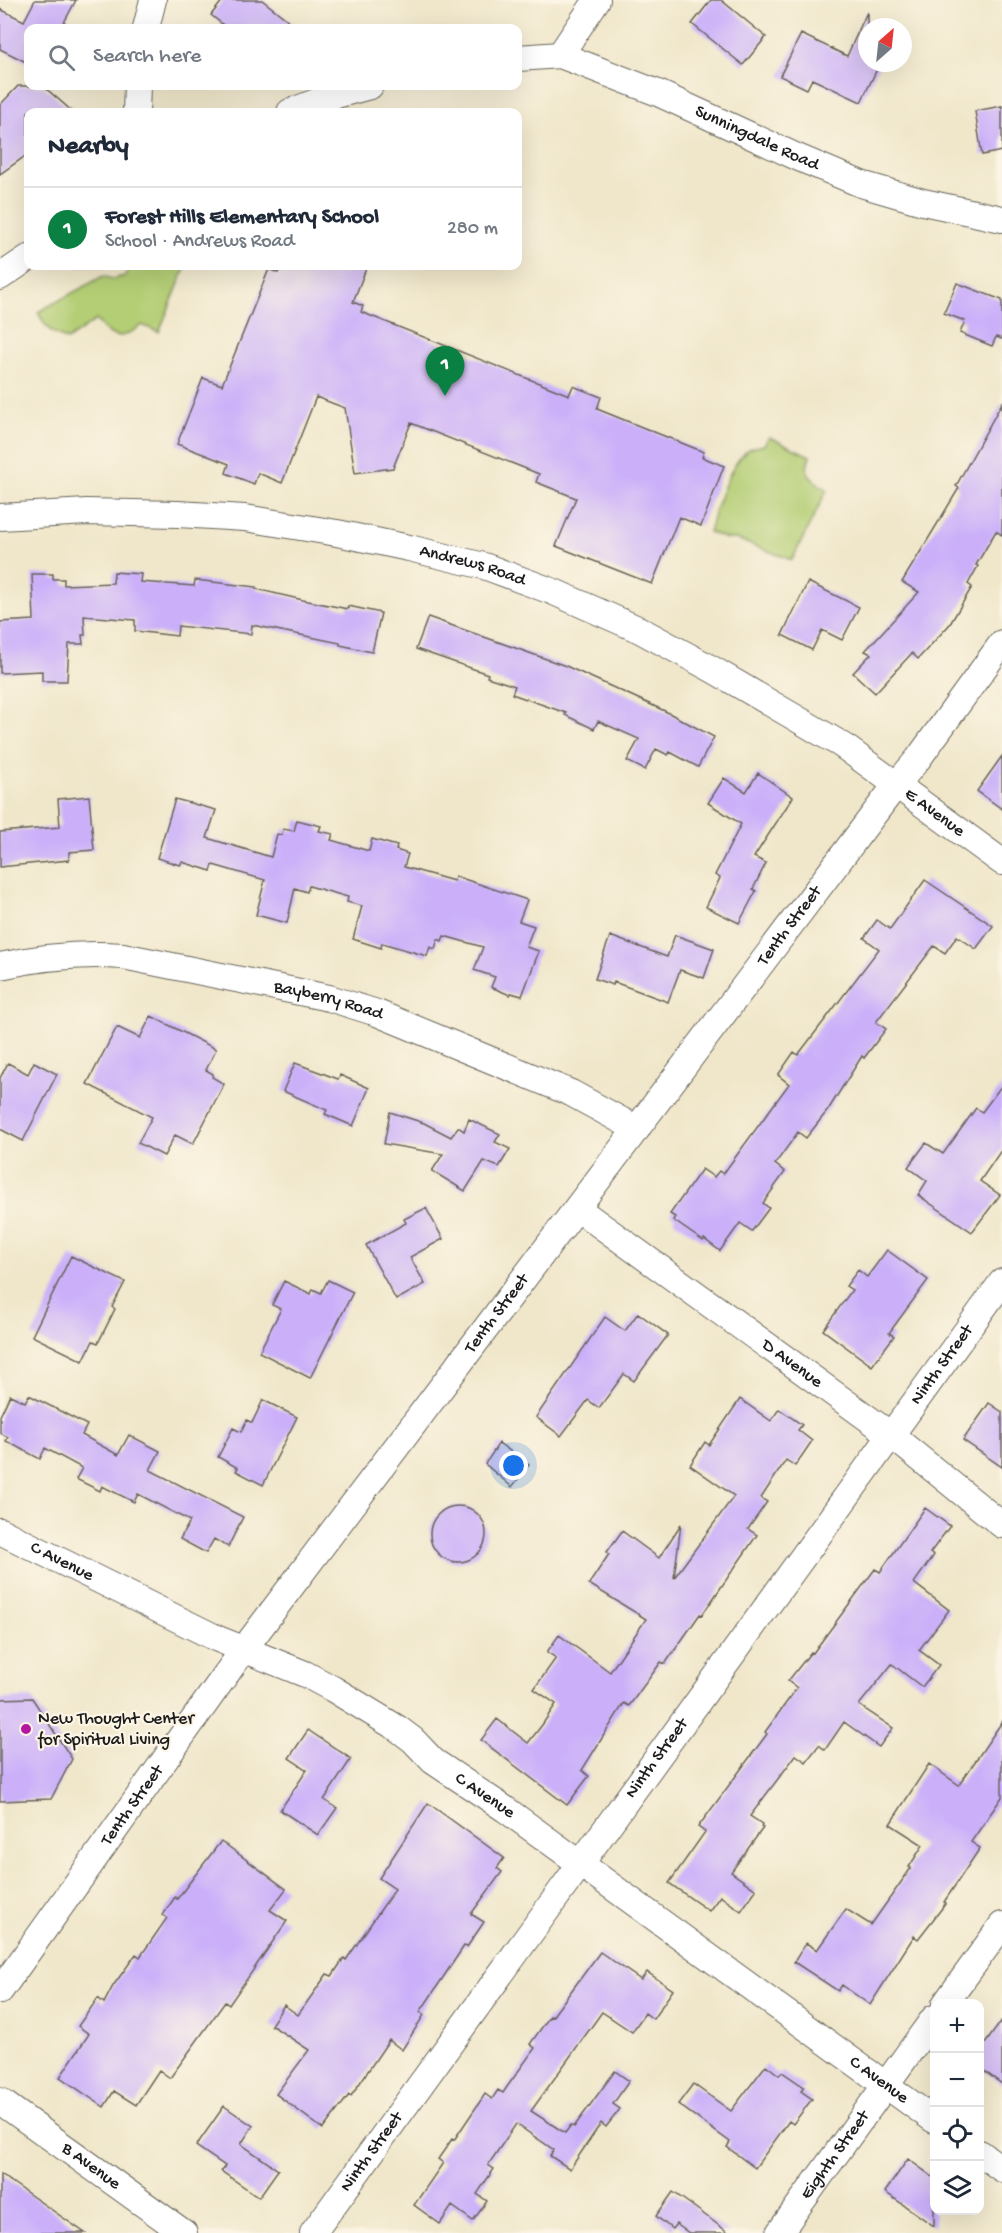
<!DOCTYPE html>
<meta charset="utf-8">
<style>
:root{--surface:#fff;--page:#f2f2f3;--text:#1f2937;--muted:#747a83;--line:#e0e1e3;--accent:#0b8043}
body{margin:0;font-family:"Gochi Hand",sans-serif;background:var(--page);color:var(--text)}
.controls{position:absolute;right:18px;bottom:18px;display:grid;overflow:hidden;border-radius:12px;box-shadow:0 6px 24px #0002}
.controls button{width:54px;height:54px;display:grid;place-items:center;padding:0;border:0;border-bottom:2px solid var(--line);background:var(--surface);color:var(--text);font:30px sans-serif}
.compass{position:absolute;left:858px;top:18px;width:54px;height:54px;border-radius:50%;background:var(--surface);box-shadow:0 6px 24px #0002;rotate:27deg}
.you{position:absolute;left:514px;top:1466px;width:21px;height:21px;margin:-15px;border:4px solid #fff;border-radius:50%;background:#1a73e8;box-shadow:0 0 0 9px #1a73e833}
.badge{display:grid;place-items:center;width:39px;height:39px;border-radius:50%;background:var(--accent);color:#fff;font-size:20px;font-weight:700}
.pin{position:absolute;translate:-50% -50px;filter:drop-shadow(0 2px 3px #0008)}
.pin::after{content:'';position:absolute;top:32px;width:21px;height:18px;background:inherit;clip-path:polygon(0 0,100% 0,50% 100%)}
.list{margin:0;padding:0;list-style:none}
h2{display:flex;justify-content:space-between;align-items:center;height:78px;margin:0;padding:0 24px;font-size:26px}
h2 small{font-size:20px;font-weight:400;color:var(--muted)}
.list li{display:grid;grid-template-columns:39px 1fr auto;gap:18px;align-items:center;box-sizing:border-box;height:84px;padding:0 24px;border-top:2px solid var(--line)}
.list b{display:block;font-size:22px;white-space:nowrap}
.list p{margin:0;font-size:20px;white-space:nowrap;color:var(--muted)}
.list em{font-size:20px;font-style:normal;color:var(--muted)}
.icon{flex:none;width:33px;height:33px;fill:none;stroke:currentColor;stroke-width:2;stroke-linecap:round;stroke-linejoin:round}
.map{position:relative;flex:none;width:1002px;height:2233px;overflow:hidden}
.search{position:absolute;background:var(--surface);box-shadow:0 6px 24px #0002;left:24px;top:24px;width:498px;height:66px;display:flex;align-items:center;gap:15px;box-sizing:border-box;padding:0 21px;border-radius:12px;color:var(--muted);font-size:22px}
.panel{position:absolute;background:var(--surface);box-shadow:0 6px 24px #0002;left:24px;top:108px;width:498px;height:162px;border-radius:12px}
.map>svg:first-child{display:block}
.green{fill:#b4ce74;stroke:#687548;stroke-width:1.5}
.building{fill:#cbb0f9}
.lines{fill:none;stroke-linecap:round;stroke-linejoin:round}
.minor-casing{stroke:#666359;stroke-width:28}
.minor{stroke:#fff;stroke-width:26}
.poi-dot{fill:#b5179e;stroke:#fcf5e5;stroke-width:2}
.labels{text-anchor:middle;dominant-baseline:central;stroke-width:4.5;stroke-linejoin:round;paint-order:stroke}
.street-label{font-size:18px;fill:#1c1c1c;stroke:#fcf5e5}
.poi-label{font-size:18px;fill:#1c1c1c;stroke:#fcf5e5;text-anchor:start}
</style>
<div class="map">
<svg width="1002" height="2233" viewBox="0 0 1002 2233">
<rect width="100%" height="100%" fill="#fcf5e5"/>
<filter id="ink" filterUnits="userSpaceOnUse"><feTurbulence type="fractalNoise" baseFrequency=".0167" numOctaves="2"/><feDisplacementMap in="SourceGraphic" scale="12" xChannelSelector="R" yChannelSelector="G"/><feConvolveMatrix kernelMatrix="1 2 1 2 8 2 1 2 1" color-interpolation-filters="sRGB"/></filter>
<filter id="wash" filterUnits="userSpaceOnUse"><feTurbulence type="fractalNoise" baseFrequency=".008" numOctaves="4" result="noise"/><feDisplacementMap in="SourceGraphic" scale="24" xChannelSelector="R" yChannelSelector="G"/><feGaussianBlur stdDeviation="1.35" result="paint"/><feColorMatrix in="noise" values="0 0 0 0 0 0 0 0 0 0 0 0 0 0 0 0 0 1.4 0 .05"/><feComposite in="paint" operator="in"/></filter>
<g filter="url(#wash)">
<rect width="100%" height="100%" fill="#f0e7cb"/>
<path class="green" d="M129,266h57l-27,66 -17,-7c-22,16 -29,16 -46,-5l-29,20c-17,-9 -21,-11 -29,-28l65,-36 9,3 13,-3z
M769,437l41,19c-8,20 2,23 17,34l-35,70 -56,-21h-9l-18,-7c5,-21 22,-73 41,-83 4,-2 10,-3 14,-4z"/>
<g id="blocks">
<path class="building" d="M35,0h41l-15,28h-33v35l-28,-14v-40l24,12z
M223,0h39l36,28h-71l-16,-13z
M711,0h10l45,37 -23,28 -51,-41z
M867,12v51h13l-19,39 -49,-23 -5,10 -27,-13 21,-42 46,22z
M18,86h25l30,26h-45v42l-28,20v-69z
M1002,106v45l-20,4 -7,-44z
M281,266h86l-14,36 10,4 -2,6 208,83 4,-9 28,11 -4,12 107,43 -2,5 22,9 -23,60 -22,-9 -27,67 -96,-38 20,-48 -40,-16 3,-8 -128,-51 -18,45 -38,5 -10,-65 -29,-11 -34,86 -24,-10 -4,11 -28,-11 3,-9 -52,-20 26,-66 19,7 47,-116 9,4z
M957,283l45,17v39l-6,-2 -4,9 -32,-13 5,-12 -21,-8z
M1002,403v132l-6,-4 -20,34 2,1 -10,18 4,3 -22,37 -32,35 -6,-6 -37,40 -22,-20 18,-19 -6,-3 54,-59 -17,-10 57,-94 -3,-2z
M114,572l27,2 -1,8 54,4 1,-6 61,7v2l47,11 45,9v-3l33,7 -9,39 -32,-7v-2l-88,-18 -1,9 -73,-8 -1,10 -42,-5v-11l-51,-4 1,19h-3l1,9h-14l-2,37h-25v-10l-42,2v-51l34,-2 -2,-46h21v5h11v6l49,-2z
M808,582l51,25 -17,33 -20,-10 -10,20 -30,-15z
M428,617l138,49 101,46 47,25 -16,30 -28,-15 -2,3 -12,-6 -11,21 -18,-9 12,-22 -41,-18 -4,8 -29,-14 1,-2 -54,-19 3,-8 -28,-9 1,-3 -72,-25z
M1002,756v53l-25,-18z
M758,773l35,24 -39,60 12,6 -13,26 3,2 -17,32 -33,-16 14,-29 -5,-3 26,-51 -33,-21 16,-25 22,14z
M89,796l5,54 -25,2v8l-69,7v-35l60,-5 -2,-28z
M175,799l41,11 -9,28 64,19 6,-23 5,1 1,-6 11,2 3,-11 24,6 -2,5 14,3 -2,6 38,11 3,-12 25,7 -1,4 12,4 -4,13 50,14 1,-5 72,24 -8,21 15,5 -8,21 13,4 -17,45 -11,-3 -1,2 -19,-8 4,-10 -21,-7 9,-23 -39,-11 -2,5 -4,-2 -3,10 -5,-2 -3,9 -45,-13 -1,5 -28,-9 9,-33 -15,-4 1,-5 -39,-11 -2,6 -12,-4 -8,35 -31,-8 9,-35 -52,-15 -2,6 -29,-9 -2,3 -23,-7z
M925,880l68,46 -17,23 -19,-13 -12,17 -11,-7 -58,76 10,7 -22,29 -2,-2 -34,54 -22,28 -8,-6 -23,32 10,8 -22,31 6,5 -17,23 -12,-8 -20,28 -16,-12 -1,2 -30,-21 2,-3 -5,-3 32,-45 12,8 5,-6 4,3 66,-90 -11,-9 16,-23 4,3 81,-106 -15,-11 13,-18 13,9z
M675,935l39,14 -10,29 -24,-8 -12,32 -54,-20 -1,3 -18,-6 15,-43 57,21z
M151,1016l65,33 -10,21 7,4 -1,3 12,7 -31,60 -18,-9 -11,21 -26,-13 14,-26 -65,-33 30,-57 23,11z
M34,1062l23,12 -34,67 -23,-12v-51l8,-15 20,11z
M295,1063l43,16 2,-4 29,13 -16,38 -28,-12 2,-4 -44,-19z
M1002,1085v64l-22,32 20,14 -28,37 -54,-37 9,-14 -19,-14 18,-24 17,11 33,-46 6,4z
M390,1112l34,11 27,14 7,-10 6,4 5,-12 31,15 -5,8 15,7 -11,18 -15,-6 -19,30 -33,-20 11,-17 -59,-10z
M426,1208l17,31 -33,18 15,27 -29,16 -30,-55 40,-22 -2,-4z
M887,1250l41,30 -39,53 5,3 -22,30 -49,-36 29,-40 -6,-4 12,-16 9,7z
M71,1256l54,26 -13,25 3,2 -17,34 -5,-2 -10,20 -51,-25z
M328,1280l25,12 -43,86 -51,-26 22,-43 -9,-4 12,-24 27,13 2,-5 8,4z
M638,1313l30,22 -34,46 -10,-7 -25,34 -11,-8 -27,36 -25,-19 69,-100 20,14z
M10,1395l15,7 4,-7 58,30 -5,10 36,20 11,-20 31,16 -10,19 93,47 -15,30 -14,-8 -8,14 -26,-14 10,-18 -52,-27 -4,8 -32,-16 -2,5 -24,-12 6,-11 -37,-20 -5,11 -34,-18 2,-4 -8,-4v-17z
M740,1399l31,22 8,-12 23,16 -4,5 14,11 -17,25 -9,-6 -25,38 6,4 -19,27 9,6 -55,80 -2,-1 -35,50 -4,-2 -32,44 -5,-3 -42,67 7,6 -22,29 -86,-65 16,-21 31,24 14,-18 14,-21 -22,-15 22,-31 -9,-6 12,-17 51,37 36,-53 -57,-35 20,-30 -2,-2 15,-21 37,27 22,-34 -7,54 60,-82 -44,-31 15,-23 4,3z
M263,1400l34,17 -34,68 -27,-14 2,-3 -20,-11 15,-29 8,4 6,-12 5,3z
M989,1403l13,9v55l-39,-27z
M499,1443l30,22 -17,22 -27,-23z
M430 1534a28 28 0 1 1 56 0a28 28 0 1 1-56 0Z
M925,1508l25,18 -20,27 4,2 -20,28 35,27 -30,40 20,15 -17,22 -30,-23 -33,41 34,23 -14,19 -35,-25 -19,28 -6,-5 -13,17 -10,-7 -46,61 12,8 -1,3 2,1 -32,44 25,18 -15,21 -21,-15 -11,15 -40,-28 36,-51 -7,-5 69,-93 -2,-2 32,-44 -9,-7 23,-29 2,1 62,-84 5,3z
M32,1698l40,61 -21,40 -51,2v-102z
M1002,1722v75l-31,45 9,6 -36,54 2,1 -28,36 -4,-3 -44,69 -28,-20 -4,6 -44,-29 12,-19 11,7 29,-41 25,16 40,-57 -2,-1 14,-22 -33,-21 39,-60 30,21z
M308,1730l43,29 -27,41 13,8 -19,27 -38,-25 27,-40 -18,-12z
M428,1803l76,55 -7,10 5,4 -31,42 13,8 -17,25 -3,-1 -44,66 4,3 -22,35 -13,-10 -38,56 -2,-1 -26,34 -47,-35 33,-44 -38,-25 13,-20 14,10 29,-41 5,2 12,-18 2,2 49,-71 -16,-11z
M221,1841l65,48 -16,21 17,11 -58,84 -4,-3 -55,76 -11,-8 -23,35 -22,-14 -10,16 -44,-30 29,-43 -11,-8 20,-28 6,5 9,-17 23,-32 4,3 27,-39 -4,-3 12,-18 2,2z
M600,1952l41,28 6,-8 26,18 -20,29 -8,-6 -13,19 -30,-20 -71,99 34,22 6,-8 3,2 41,-56 14,10 -16,23 7,5 -14,18 -5,-4 -31,46 -20,-13 4,-6 -38,-26 -28,41 6,4 -17,25 10,7 -14,20 -21,-15 -12,18 -26,-19 29,-42 -5,-4 14,-20 2,1 31,-46 7,5 6,-9 5,3 4,-6 28,-39 -5,-4 20,-28 2,1z
M1002,2020v64l-22,-16v-17z
M766,2065l13,10 3,-3 22,15 -3,4 11,8 -19,25 -4,-3 -34,47 -28,-21 3,-5 -52,-38 15,-20 38,27z
M224,2106l29,20 -12,18 37,26 -19,27 -38,-26 4,-5 -29,-20z
M908,2159l26,19v48l-49,-34z
M0,2174l85,59h-85z
M673,2192l17,12 39,29h-40l-13,-9 -4,5 -16,-13z"/>
</g>
</g>
<g filter="url(#ink)">
<use href="#blocks" fill-opacity="0" stroke="#666359" stroke-width="1.5"/>
<g class="lines">
<defs>
<g id="minor">
<path d="M146,28l7,-28"/>
<path d="M560,55l37,-55"/>
<path id="s1" d="M518,58l42,-3 98,38 139,64 64,27 62,18 79,17"/>
<path d="M136,112l1,-26"/>
<path d="M290,112l39,-15 41,-11"/>
<path d="M0,277l28,-19"/>
<path id="s2" d="M0,517l87,-5 91,2 67,4 92,15 72,15 75,18 70,26 86,38 72,39 130,76 160,117"/>
<path id="s3" d="M0,966c41,-9 82,-13 123,-10l206,42 48,15 194,80 66,36"/>
<path id="s4" d="M578,1209l313,226 111,90"/>
<path id="s5" d="M0,1531l218,108 87,35 28,15 64,39 16,12 20,21 72,48 429,311"/>
<path id="s6" d="M0,1991l244,-342 652,-864 22,-26 84,-116"/>
<path d="M945,2004l57,-79"/>
<path id="s7" d="M0,2101l184,132"/>
<path d="M980,2153l22,16"/>
<path id="s8" d="M313,2233l689,-951"/>
<path id="s9" d="M779,2233l155,-215"/>
</g>
</defs>
<use href="#minor" class="minor-casing"/>
<use href="#minor" class="minor"/>
</g>
</g>
<circle class="poi-dot" cx="26" cy="1729" r="6"/>
<g class="labels">
<g class="street-label">
<text stroke="none"><textPath href="#s1" startOffset="256">Sunningdale Road</textPath></text>
<text stroke="none"><textPath href="#s2" startOffset="478">Andrews Road</textPath></text>
<text stroke="none"><textPath href="#s2" startOffset="1005">E Avenue</textPath></text>
<text stroke="none"><textPath href="#s6" startOffset="1326">Tenth Street</textPath></text>
<text stroke="none"><textPath href="#s3" startOffset="334">Bayberry Road</textPath></text>
<text stroke="none"><textPath href="#s6" startOffset="840">Tenth Street</textPath></text>
<text stroke="none"><textPath href="#s4" startOffset="264">D Avenue</textPath></text>
<text stroke="none"><textPath href="#s8" startOffset="1072">Ninth Street</textPath></text>
<text stroke="none"><textPath href="#s5" startOffset="69">C Avenue</textPath></text>
<text stroke="none"><textPath href="#s8" startOffset="586">Ninth Street</textPath></text>
<text stroke="none"><textPath href="#s5" startOffset="555">C Avenue</textPath></text>
<text stroke="none"><textPath href="#s6" startOffset="228">Tenth Street</textPath></text>
<text stroke="none"><textPath href="#s5" startOffset="1041">C Avenue</textPath></text>
<text stroke="none"><textPath href="#s8" startOffset="100">Ninth Street</textPath></text>
<text stroke="none"><textPath href="#s9" startOffset="96">Eighth Street</textPath></text>
<text stroke="none"><textPath href="#s7" startOffset="112">B Avenue</textPath></text>
</g>
<g class="poi-label">
<text x="38" y="1719">New Thought Center<tspan x="38" dy="21">for Spiritual Living</tspan></text>
</g>
</g>
</svg>
<div class="controls">
<button>+</button>
<button>−</button>
<button><svg class="icon" aria-label="locate" viewBox="0 0 24 24"><circle cx="12" cy="12" r="6"/><path d="M12 2v4M12 18v4M2 12h4M18 12h4"/></svg></button>
<button><svg class="icon" aria-label="layers" viewBox="0 0 24 24"><path d="M12 4l9 5-9 5-9-5zM3 14l9 5 9-5"/></svg></button>
</div>
<svg class="compass" viewBox="-18 -18 36 36"><path d="M0-13l5 13h-10z" fill="#e53935"/><path d="M0 13l5-13h-10z" fill="#747a83"/></svg>
<div class="you"></div>
<div class="pin badge" style="left:445px;top:396px">1</div>
<div class="search"><svg class="icon" aria-label="search" viewBox="0 0 24 24"><circle cx="10" cy="10" r="6"/><path d="M15 15l6 6"/></svg>Search here</div>
<section class="panel">
<h2>Nearby<small></small></h2>
<ul class="list">
<li><span class="badge">1</span><div><b>Forest Hills Elementary School</b><p>School · Andrews Road</p></div><em>280 m</em></li>
</ul>
</section>
</div>
